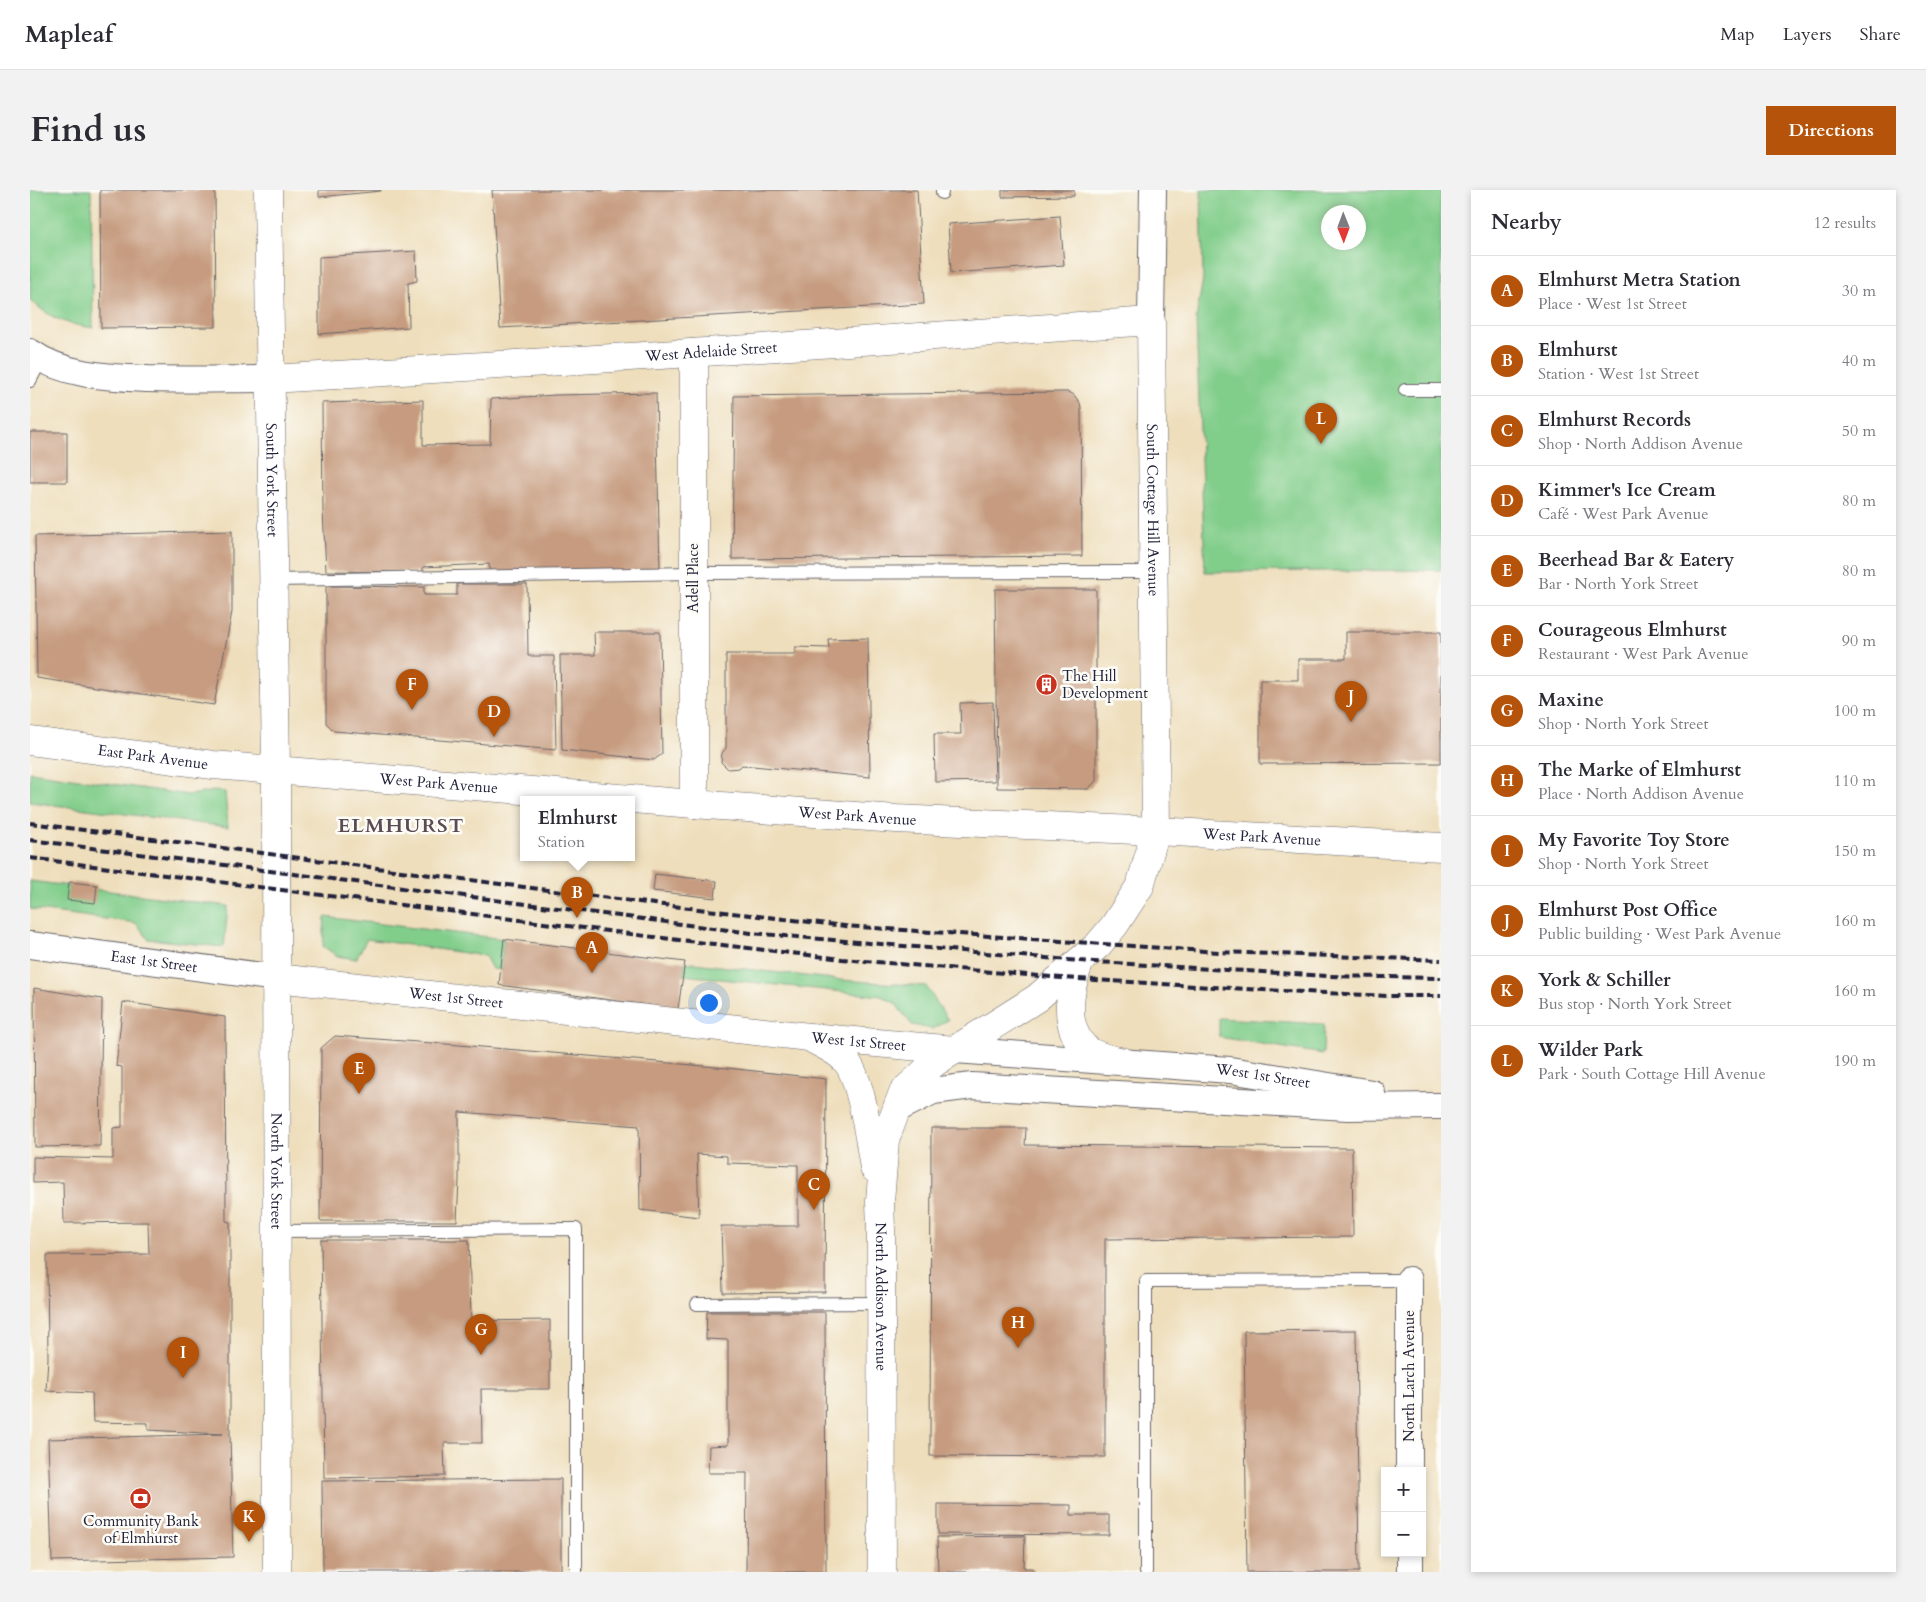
<!DOCTYPE html>
<meta charset="utf-8">
<style>
:root{--surface:#fff;--page:#f2f2f3;--text:#2b2b33;--muted:#7c7c81;--line:#e1e1e2;--accent:#b45309}
body{margin:0;font-family:Cardo,serif;background:var(--page);color:var(--text)}
.controls{position:absolute;right:15px;bottom:15px;display:grid;overflow:hidden;border-radius:0px;box-shadow:0 2px 8px #0003}
.controls button{width:45px;height:45px;display:grid;place-items:center;padding:0;border:0;border-bottom:1px solid var(--line);background:var(--surface);color:var(--text);font:25px sans-serif}
.compass{position:absolute;left:1291px;top:15px;width:45px;height:45px;border-radius:50%;background:var(--surface);box-shadow:0 2px 8px #0003;rotate:179deg}
.you{position:absolute;left:678px;top:812px;width:18px;height:18px;margin:-12px;border:4px solid #fff;border-radius:50%;background:#1a73e8;box-shadow:0 0 0 8px #1a73e833}
.badge{display:grid;place-items:center;width:32px;height:32px;border-radius:50%;background:var(--accent);color:#fff;font-size:16px;font-weight:700}
.pin{position:absolute;translate:-50% -41px;filter:drop-shadow(0 1px 2px #0008)}
.pin::after{content:'';position:absolute;top:26px;width:18px;height:15px;background:inherit;clip-path:polygon(0 0,100% 0,50% 100%)}
.popup{position:absolute;left:490px;top:606px;width:115px;height:65px;box-sizing:border-box;display:grid;place-content:center;border-radius:0px;background:var(--surface);filter:drop-shadow(0 1px 4px #0005);font-size:16px;white-space:nowrap;color:var(--muted)}
.popup b{font-size:19px;color:var(--text)}
.popup::after{content:'';position:absolute;left:50%;top:100%;margin-left:-10px;border:10px solid transparent;border-top-color:var(--surface)}
.list{margin:0;padding:0;list-style:none}
h2{display:flex;justify-content:space-between;align-items:center;height:65px;margin:0;padding:0 20px;font-size:21px}
h2 small{font-size:16px;font-weight:400;color:var(--muted)}
.list li{display:grid;grid-template-columns:32px 1fr auto;gap:15px;align-items:center;box-sizing:border-box;height:70px;padding:0 20px;border-top:1px solid var(--line)}
.list b{display:block;font-size:19px;white-space:nowrap}
.list p{margin:0;font-size:16px;white-space:nowrap;color:var(--muted)}
.list em{font-size:16px;font-style:normal;color:var(--muted)}
.map{position:relative;flex:none;width:1411px;height:1382px;overflow:hidden;border-radius:0px}
header{display:flex;align-items:center;gap:30px;box-sizing:border-box;height:70px;padding:0 25px;background:var(--surface);border-bottom:1px solid var(--line)}
header strong{font-size:24px}
nav{display:flex;gap:28px;margin-inline-start:auto;font-size:18px}
.intro{display:flex;align-items:center;justify-content:space-between;box-sizing:border-box;height:120px;padding:0 30px}
h1{margin:0;font-size:35px}
.button{padding:12px 22px;border-radius:0px;background:var(--accent);color:#fff;font-size:18px;font-weight:700}
main{display:flex;gap:30px;padding:0 30px}
aside{flex:1;background:var(--surface);border-radius:0px;box-shadow:0 2px 8px #0003}
.map>svg:first-child{display:block}
.green{fill:#81cd8a;stroke:#527862;fill-rule:evenodd}
.building{fill:#c69b7f}
.lines{fill:none;stroke-linecap:round;stroke-linejoin:round}
.service-casing{stroke:#696468;stroke-width:14}
.minor-casing{stroke:#696468;stroke-width:28}
.tertiary-casing{stroke:#696468;stroke-width:29}
.service{stroke:#fff;stroke-width:12}
.minor{stroke:#fff;stroke-width:26}
.tertiary{stroke:#fff;stroke-width:28}
.rail{stroke:#22223b;stroke-width:4;stroke-dasharray:8 4;stroke-linecap:butt}
.labels{text-anchor:middle;dominant-baseline:central;stroke-width:5;stroke-linejoin:round;paint-order:stroke}
.street-label{font-size:15px;fill:#22223b;stroke:#fdfcf7}
.poi-label{font-size:15px;fill:#22223b;stroke:#fdfcf7;text-anchor:start}
.district-label{font-size:20px;font-weight:bold;letter-spacing:1px;fill:#5b4c53;stroke:#fdfcf7}
</style>
<header>
<strong>Mapleaf</strong>
<nav><a>Map</a><a>Layers</a><a>Share</a></nav>
</header>
<div class="intro"><h1>Find us</h1><a class="button">Directions</a></div>
<main>
<div class="map">
<svg width="1411" height="1382" viewBox="0 0 1411 1382">
<rect width="100%" height="100%" fill="#fdfcf7"/>
<filter id="ink" filterUnits="userSpaceOnUse"><feTurbulence type="fractalNoise" baseFrequency=".02" numOctaves="2"/><feDisplacementMap in="SourceGraphic" scale="10" xChannelSelector="R" yChannelSelector="G"/><feConvolveMatrix kernelMatrix="1 2 1 2 8 2 1 2 1" color-interpolation-filters="sRGB"/></filter>
<filter id="wash" filterUnits="userSpaceOnUse"><feTurbulence type="fractalNoise" baseFrequency=".0096" numOctaves="4" result="noise"/><feDisplacementMap in="SourceGraphic" scale="20" xChannelSelector="R" yChannelSelector="G"/><feGaussianBlur stdDeviation="1.12" result="paint"/><feColorMatrix in="noise" values="0 0 0 0 0 0 0 0 0 0 0 0 0 0 0 0 0 1.4 0 .05"/><feComposite in="paint" operator="in"/></filter>
<g filter="url(#wash)">
<rect width="100%" height="100%" fill="#eedebc"/>
<path class="green" d="M0,0h61l2,138c-30,-5 -40,-8 -63,-28z
M1171,0h240v380l-236,2 -9,-254 7,-39zM1298,22h30v30h-30z
M0,582l159,23 26,-4 10,1 3,35 -198,-25z
M0,691l198,25 -4,41 -76,-8 -12,-16 -106,-14z
M295,727l179,22 -3,31 -9,-1 -7,-13 -118,-17 -11,20 -19,-3 -14,-10z
M655,772l156,18 85,6 22,34 -16,9 -20,-4 -17,-22 -14,-7 -198,-21z
M1189,828l105,6 -1,30 -104,-17z"/>
<g id="blocks">
<path class="building" d="M70,0h115l1,137 -115,1z
M289,0h62v1l-62,6z
M462,0h425l7,114 -424,24z
M972,0h72v6l-72,1z
M1030,26l4,49 -113,8 -3,-49z
M386,61l1,30 -9,2 1,44 -90,7v-77z
M1032,202h7l5,3 6,8 1,5 1,148 -350,3 2,-163z
M626,203l4,178 -170,2 -1,-9 -66,3v5l-97,-1 -3,-60 -1,-108 101,-3v45l67,-1 1,-45 65,-4z
M0,242h37v50h-37z
M202,341v81l-18,93 -177,-27 -2,-142z
M427,394h70l1,72h26l2,94 -222,-19 -8,-8v-137l98,1v8h33z
M965,399h101v192l-8,8 -91,-1z
M564,442h66l2,122 -8,6 -92,-10 -2,-95h35z
M1316,442h95v131l-181,1v-84h38v-21h48z
M838,448l2,139 -128,-12 -3,3 -11,1 -7,-7 1,-9 4,-5v-94h69v-7l34,1 -1,-9z
M963,512l2,79 -60,1 -1,-48h27l-1,-31z
M625,684l62,7 -2,17 -62,-7z
M39,692l28,3 -2,18 -28,-3z
M474,749l181,23 -7,47 -179,-24z
M4,798l68,11 -2,147 -65,1z
M93,812l102,15 1,204 4,1v211l3,124 -181,4 -4,-122 175,-5 -75,-4v-7l-55,-1 -1,-29 -46,-2 2,-33 -1,-103 102,-1 -1,-32 -84,1 -1,-41 -30,1v-26l80,2v-31l9,-1v-60l-6,-1z
M305,846l124,9 269,23 98,11 -1,213 -102,1 -2,-67h77v-61l-71,-2v-7l-30,-2 2,63 -59,-7 -1,-84 -180,-14v68l-2,41h-137l1,-173z
M901,938h95l-1,17 327,3 1,89 -248,2v218l-175,-1z
M291,1050h148l2,81 79,-1v69h-69l1,54h-38l1,33 -121,2z
M677,1122h118l1,260h-80l1,-99h-39l1,-27 19,-1v-105l-22,-1z
M1326,1140l3,242h-112l-3,-241z
M531,1289v93h-238l-1,-91z
M908,1314l133,1v10h38v20l-171,-1z
M995,1346l-1,32h9v4h-95l-1,-35z"/>
</g>
</g>
<g filter="url(#ink)">
<use href="#blocks" fill-opacity="0" stroke="#696468" stroke-width="1"/>
<g class="lines">
<defs>
<path id="service" d="M912,0v3
M0,191l11,-21
M1375,200h36
M244,390l419,-7 460,-1
M247,1041l299,-2v343
M667,1114l185,-1
M1116,1382v-291l263,-1"/>
<g id="minor">
<path d="M1121,131l2,-131"/>
<path d="M0,162c34,24 78,25 118,27 41,1 82,0 123,0"/>
<path id="s1" d="M0,755l247,33"/>
<path id="s2" d="M925,860l275,20 142,23"/>
<path d="M867,919l36,-18 39,-5 376,21 93,-1"/>
<path d="M1379,1090v191"/>
<path d="M1380,1363v19"/>
</g>
<g id="tertiary">
<path id="s3" d="M238,0l8,580 1,802"/>
<path d="M664,163v451"/>
<path id="s4" d="M241,189l390,-24 490,-34 5,510 -16,55 -26,40 -16,19 -61,53 -103,65 -31,29 -18,48 -5,61 1,28 1,343"/>
<path id="s5" d="M0,551l183,24 481,39 202,15 260,12 285,16"/>
<path d="M1050,771c-10,26 -18,63 4,86 11,10 27,12 40,15"/>
<path id="s6" d="M247,788l532,59 146,13"/>
<path d="M784,850c11,6 22,10 30,19 17,15 26,85 30,109"/>
</g>
</defs>
<use href="#service" class="service-casing"/>
<use href="#minor" class="minor-casing"/>
<use href="#tertiary" class="tertiary-casing"/>
<use href="#service" class="service"/>
<use href="#minor" class="minor"/>
<use href="#tertiary" class="tertiary"/>
<path class="rail" d="M0,633l625,81 190,22 374,26 222,8
M0,650l721,93 329,28 247,15 114,2
M0,668l624,79 188,22 220,19 201,12 125,6h53"/>
</g>
</g>
<defs>
<symbol id="building-disc" viewBox="-11 -11 22 22"><circle r="9.5" fill="#c8321e" stroke="#fdfcf7"/><path d="M-4-6H4V6H1V3H-1V6H-4ZM-2.5-4.3h1.7v1.8h-1.7ZM.8-4.3h1.7v1.8H.8ZM-2.5-1h1.7V.8h-1.7ZM.8-1h1.7V.8H.8Z" fill="#fff"/></symbol>
<symbol id="bank-disc" viewBox="-11 -11 22 22"><circle r="9.5" fill="#c8321e" stroke="#fdfcf7"/><path d="M-6-4H6V4H-6ZM0-2.3a2.3 2.3 0 1 0 0 4.6a2.3 2.3 0 1 0 0-4.6Z" fill="#fff"/></symbol>
</defs>
<g fill-rule="evenodd">
<use href="#building-disc" x="1004" y="482" width="25" height="25"/>
<use href="#bank-disc" x="98" y="1296" width="25" height="25"/>
</g>
<g class="labels">
<g class="street-label">
<text stroke="none"><textPath href="#s4" startOffset="441">West Adelaide Street</textPath></text>
<text stroke="none"><textPath href="#s3" startOffset="290">South York Street</textPath></text>
<text stroke="none"><textPath href="#s4" startOffset="1071">South Cottage Hill Avenue</textPath></text>
<text transform="translate(663 388) rotate(-90)">Adell Place</text>
<text stroke="none"><textPath href="#s5" startOffset="124">East Park Avenue</textPath></text>
<text stroke="none"><textPath href="#s5" startOffset="411">West Park Avenue</textPath></text>
<text stroke="none"><textPath href="#s5" startOffset="831">West Park Avenue</textPath></text>
<text stroke="none"><textPath href="#s5" startOffset="1236">West Park Avenue</textPath></text>
<text stroke="none"><textPath href="#s1" startOffset="125">East 1st Street</textPath></text>
<text stroke="none"><textPath href="#s6" startOffset="180">West 1st Street</textPath></text>
<text stroke="none"><textPath href="#s6" startOffset="585">West 1st Street</textPath></text>
<text stroke="none"><textPath href="#s2" startOffset="309">West 1st Street</textPath></text>
<text stroke="none"><textPath href="#s3" startOffset="981">North York Street</textPath></text>
<text stroke="none"><textPath href="#s4" startOffset="1975">North Addison Avenue</textPath></text>
<text transform="translate(1379 1186) rotate(-90)">North Larch Avenue</text>
</g>
<g class="poi-label">
<text x="1032" y="486">The Hill<tspan x="1032" dy="17">Development</tspan></text>
<text x="111" y="1331" text-anchor="middle">Community Bank<tspan x="111" dy="17">of Elmhurst</tspan></text>
</g>
<g class="district-label">
<text x="371" y="635">ELMHURST</text>
</g>
</g>
</svg>
<div class="controls">
<button>+</button>
<button>−</button>
</div>
<svg class="compass" viewBox="-18 -18 36 36"><path d="M0-13l5 13h-10z" fill="#e53935"/><path d="M0 13l5-13h-10z" fill="#7c7c81"/></svg>
<div class="you"></div>
<div class="pin badge" style="left:562px;top:783px">A</div>
<div class="pin badge" style="left:547px;top:728px">B</div>
<div class="popup"><b>Elmhurst</b>Station</div>
<div class="pin badge" style="left:784px;top:1020px">C</div>
<div class="pin badge" style="left:464px;top:547px">D</div>
<div class="pin badge" style="left:329px;top:904px">E</div>
<div class="pin badge" style="left:382px;top:520px">F</div>
<div class="pin badge" style="left:451px;top:1165px">G</div>
<div class="pin badge" style="left:988px;top:1158px">H</div>
<div class="pin badge" style="left:153px;top:1188px">I</div>
<div class="pin badge" style="left:1321px;top:532px">J</div>
<div class="pin badge" style="left:219px;top:1352px">K</div>
<div class="pin badge" style="left:1291px;top:254px">L</div>
</div>
<aside>
<h2>Nearby<small>12 results</small></h2>
<ul class="list">
<li><span class="badge">A</span><div><b>Elmhurst Metra Station</b><p>Place · West 1st Street</p></div><em>30 m</em></li>
<li><span class="badge">B</span><div><b>Elmhurst</b><p>Station · West 1st Street</p></div><em>40 m</em></li>
<li><span class="badge">C</span><div><b>Elmhurst Records</b><p>Shop · North Addison Avenue</p></div><em>50 m</em></li>
<li><span class="badge">D</span><div><b>Kimmer's Ice Cream</b><p>Café · West Park Avenue</p></div><em>80 m</em></li>
<li><span class="badge">E</span><div><b>Beerhead Bar &amp; Eatery</b><p>Bar · North York Street</p></div><em>80 m</em></li>
<li><span class="badge">F</span><div><b>Courageous Elmhurst</b><p>Restaurant · West Park Avenue</p></div><em>90 m</em></li>
<li><span class="badge">G</span><div><b>Maxine</b><p>Shop · North York Street</p></div><em>100 m</em></li>
<li><span class="badge">H</span><div><b>The Marke of Elmhurst</b><p>Place · North Addison Avenue</p></div><em>110 m</em></li>
<li><span class="badge">I</span><div><b>My Favorite Toy Store</b><p>Shop · North York Street</p></div><em>150 m</em></li>
<li><span class="badge">J</span><div><b>Elmhurst Post Office</b><p>Public building · West Park Avenue</p></div><em>160 m</em></li>
<li><span class="badge">K</span><div><b>York &amp; Schiller</b><p>Bus stop · North York Street</p></div><em>160 m</em></li>
<li><span class="badge">L</span><div><b>Wilder Park</b><p>Park · South Cottage Hill Avenue</p></div><em>190 m</em></li>
</ul>
</aside>
</main>
